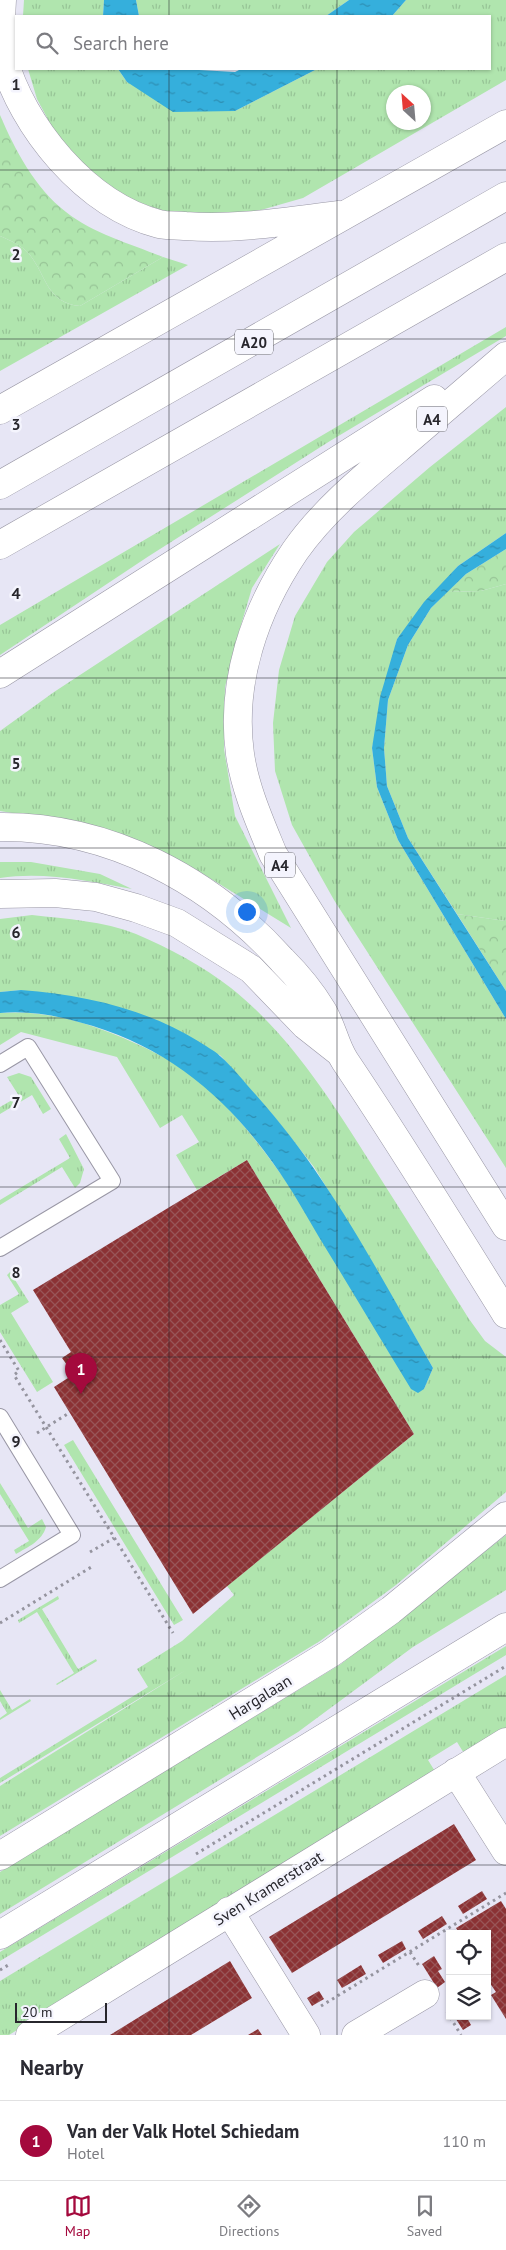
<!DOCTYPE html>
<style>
:root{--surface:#fff;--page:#f7f7f7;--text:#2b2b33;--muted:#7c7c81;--line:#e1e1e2;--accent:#a4093d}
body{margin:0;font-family:"PT Sans",sans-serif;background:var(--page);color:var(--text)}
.controls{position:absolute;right:15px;bottom:15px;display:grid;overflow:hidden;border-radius:0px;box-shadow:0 1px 4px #0004}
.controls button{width:45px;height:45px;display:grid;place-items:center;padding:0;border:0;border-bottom:1px solid var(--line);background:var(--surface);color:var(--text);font:25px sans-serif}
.compass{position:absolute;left:386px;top:85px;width:45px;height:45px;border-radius:50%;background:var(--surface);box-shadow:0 1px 4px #0004;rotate:334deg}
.scale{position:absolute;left:15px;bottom:12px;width:92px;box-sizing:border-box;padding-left:5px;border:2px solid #27262c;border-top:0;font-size:14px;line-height:18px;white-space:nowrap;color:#27262c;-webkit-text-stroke:4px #f4f4fd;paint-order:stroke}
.you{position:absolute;left:246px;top:911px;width:18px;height:18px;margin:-12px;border:4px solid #fff;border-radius:50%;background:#1a73e8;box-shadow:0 0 0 8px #1a73e833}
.badge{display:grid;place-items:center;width:32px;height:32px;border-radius:50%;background:var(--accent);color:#fff;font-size:16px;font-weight:700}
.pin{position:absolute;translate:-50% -41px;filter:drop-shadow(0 1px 2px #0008)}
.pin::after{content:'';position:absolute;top:26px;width:18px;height:15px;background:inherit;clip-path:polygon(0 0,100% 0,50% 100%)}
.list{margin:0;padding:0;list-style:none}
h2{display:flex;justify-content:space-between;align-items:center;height:65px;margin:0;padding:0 20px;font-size:21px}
h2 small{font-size:16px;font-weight:400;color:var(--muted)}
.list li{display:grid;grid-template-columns:32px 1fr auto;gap:15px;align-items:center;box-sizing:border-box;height:80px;padding:0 20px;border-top:1px solid var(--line)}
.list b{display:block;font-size:19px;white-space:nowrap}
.list p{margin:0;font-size:16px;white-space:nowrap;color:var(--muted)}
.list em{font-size:16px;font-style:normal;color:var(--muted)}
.icon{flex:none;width:28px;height:28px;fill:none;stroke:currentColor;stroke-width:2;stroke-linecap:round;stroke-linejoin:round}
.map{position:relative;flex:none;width:506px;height:2035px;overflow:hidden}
.search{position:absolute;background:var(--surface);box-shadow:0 1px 4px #0004;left:15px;right:15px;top:15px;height:55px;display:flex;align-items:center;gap:12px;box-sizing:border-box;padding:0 18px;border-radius:0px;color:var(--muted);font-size:19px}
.sheet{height:145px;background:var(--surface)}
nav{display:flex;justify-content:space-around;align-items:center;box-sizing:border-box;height:70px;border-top:1px solid var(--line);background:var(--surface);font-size:14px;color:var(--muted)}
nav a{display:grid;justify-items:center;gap:2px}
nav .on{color:var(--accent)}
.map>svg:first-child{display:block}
.grass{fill:url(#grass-tufts);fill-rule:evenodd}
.forest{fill:url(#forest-crowns)}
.water{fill:url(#water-ripples)}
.building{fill:url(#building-cross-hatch)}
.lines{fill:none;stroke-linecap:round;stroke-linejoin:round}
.service-casing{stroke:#9997a5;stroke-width:18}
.minor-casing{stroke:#9997a5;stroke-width:29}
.secondary-casing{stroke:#9997a5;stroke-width:29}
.motorway-casing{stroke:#9997a5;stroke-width:29}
.path{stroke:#95949f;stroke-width:3;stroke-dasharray:2.5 4;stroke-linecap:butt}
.service{stroke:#fff;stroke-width:16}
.minor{stroke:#fff;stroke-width:28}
.secondary{stroke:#fff;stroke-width:28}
.motorway{stroke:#fff;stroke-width:28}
.grid{fill:none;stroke:#27262c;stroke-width:1;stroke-opacity:0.55}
.labels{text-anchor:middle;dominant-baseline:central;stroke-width:5;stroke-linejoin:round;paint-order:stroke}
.shield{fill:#f4f4fd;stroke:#64646b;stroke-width:1}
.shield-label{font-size:15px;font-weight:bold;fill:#27262c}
.street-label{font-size:16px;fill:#27262c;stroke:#f4f4fd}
.grid-label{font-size:16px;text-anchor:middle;font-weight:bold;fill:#27262c;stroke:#f4f4fd;stroke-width:5;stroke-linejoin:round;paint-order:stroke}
</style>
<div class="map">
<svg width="506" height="2035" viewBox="0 0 506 2035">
<defs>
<pattern id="grass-tufts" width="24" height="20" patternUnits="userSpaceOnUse" patternTransform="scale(1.25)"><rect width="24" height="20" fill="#b0e5ae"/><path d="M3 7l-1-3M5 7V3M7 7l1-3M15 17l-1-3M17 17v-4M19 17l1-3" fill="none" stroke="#97c496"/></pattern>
<pattern id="forest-crowns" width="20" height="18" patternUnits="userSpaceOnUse" patternTransform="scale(1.25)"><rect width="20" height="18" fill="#b0e5ae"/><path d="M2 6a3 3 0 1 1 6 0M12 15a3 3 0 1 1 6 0" fill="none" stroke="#97c496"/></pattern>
<pattern id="water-ripples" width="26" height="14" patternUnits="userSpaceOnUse" patternTransform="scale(1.25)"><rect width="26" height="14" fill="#35afdc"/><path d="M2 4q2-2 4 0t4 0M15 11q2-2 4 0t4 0" fill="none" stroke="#2d8eb3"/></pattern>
<pattern id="building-cross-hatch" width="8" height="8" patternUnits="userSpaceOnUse" patternTransform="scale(1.25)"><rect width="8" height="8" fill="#8b3234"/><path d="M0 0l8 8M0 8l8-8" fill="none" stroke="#985557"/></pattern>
</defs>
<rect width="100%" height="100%" fill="#e7e6f5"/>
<path class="grass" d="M24,0h80l-1,16h-80z
M136,0h213l-23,16h-187z
M406,0h100v80l-203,118 -56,16 -73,1 -44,-16 -32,-18 -39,-41 -22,-41 -9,-30h90l9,13 108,29 82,-42h173v-53h-98zM394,92h30v30h-30z
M0,236c11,5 22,9 30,19 17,22 17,48 50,51l83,-49 25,8 -188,106z
M506,327v9l-176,105 -181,115 -149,99v-30z
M506,407v126l-48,33 -61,73 -25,109 5,39 21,53 108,179v149l-172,-268 -42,-75 -17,-54 -2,-48 6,-53 16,-54 32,-54 27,-30 76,-65z
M280,544l-28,44 -14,47 -13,52 -1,62 11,67 56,112 -96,-59 -47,-24 -45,-17 -103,-17v-80l54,-39z
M506,584v337l-49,-7 -49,-76 -21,-52 -3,-38 4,-48 20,-55 23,-37 16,-16 34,-1z
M0,862h31l69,12 32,15c-42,-8 -89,-18 -132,-11z
M32,915c35,4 71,6 104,19 33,14 67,32 95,54 58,46 100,112 139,174 33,52 66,104 99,157l16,22 21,16v135l-110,93 -76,56 -320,195v-50l186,-116 -186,113v-5l148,-91 -11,-18 45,-28 52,-46 -7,-9 187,-152 -167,-274 -50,30 -21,-35 23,-13 -17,-27 -22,13 -43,-71 -96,-25 -21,13v-32c38,-3 76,6 111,20 30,12 60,26 86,46 54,45 92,107 131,165 32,49 64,97 96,145l9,-21 -65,-113 -54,-88 -41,-52 -53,-60 -199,-65 -21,2v-73z
M19,1073l12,4 20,32 -8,5 -11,-19 -32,19v-7l19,-11 -12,-19z
M66,1134l18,35 -4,14 -5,5 -13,-21 -62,38v-5l70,-42 -11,-19z
M10,1272l19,30 -18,11 42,69 -16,10 -37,-60v-27l19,-11 -12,-19z
M73,1440l110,180 -9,5 -110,-180z
M0,1483l28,45 14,-9 4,8c-4,14 -18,20 -30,27l-2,-4 15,-9 -29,-47z
M506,1535v55l-93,57 -115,85 -298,182v-42l341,-208z
M58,1596l1,3 -17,10 36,60 18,-10 1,2 -40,24 -1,-1 18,-11 -37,-61 -18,11 -1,-3z
M506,1646v9l-506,306v-9z
M506,1675v54l-41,26 -8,-13 -29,18 8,13 -427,262h-9v-54z
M0,1690l12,20 18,-11 1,2 -31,19v-2l7,-5 -7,-12z"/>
<path class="forest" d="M0,115c15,35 35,73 66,97 28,22 65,32 97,45l-83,49c-33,-3 -33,-29 -50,-51 -8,-10 -19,-14 -30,-19z
M506,549v35l-25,7 -34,1 19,-18z
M457,914l49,7v70z"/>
<path class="water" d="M104,0h32l3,16h-36z
M349,0h57l-14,16h-66z
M118,69h63l54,3 6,-3h76l-82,42 -62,1 -46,-30z
M506,533v16l-40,25 -35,34 -23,37 -20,55 -4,48 3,38 21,52 98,153v28l-108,-179 -21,-53 -5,-39 8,-51 17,-58 27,-37 34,-36z
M21,990c63,5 123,18 177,51 7,5 16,9 22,15 13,11 24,26 36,39 73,81 123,179 177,273l-9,21 -6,4 -7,-4c-29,-47 -57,-95 -86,-142 -17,-28 -33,-58 -52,-84 -46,-65 -103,-113 -180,-137 -30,-9 -61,-16 -93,-13v-21z"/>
<path class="building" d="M247,1160l167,274 -221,180 -139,-227 28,-18 -6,-9 -9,5 -5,-7 9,-6 -38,-62z
M454,1824l22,36 -184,113 -23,-36z
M482,1891l5,8 -24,15 -5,-8z
M501,1901l5,8v110l-15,-24 5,-3 -9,-13v-45h-27l-4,-6z
M442,1916l5,8 -24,15 -5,-8z
M402,1941l4,8 -23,14 -5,-8z
M434,1956l8,13 -4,2 7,11 -8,6 -15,-24z
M230,1961l22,37 -61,37h-81z
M361,1965l5,9 -24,14 -5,-8z
M319,1991l5,8 -12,7 -5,-8z
M454,2016h12l5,9 -8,5z
M258,2029l4,6h-14z"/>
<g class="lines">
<defs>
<path id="service" d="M0,1064l28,-17 84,134 -112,67
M0,1417l72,118 -72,44"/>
<path id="minor" d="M456,1772l50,79
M229,1911l77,124
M30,2035l476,-293
M356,2035l69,-41"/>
<path id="secondary" d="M0,1856l331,-203 60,-43 115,-94
M0,1935l506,-308"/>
<path id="motorway" d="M2,0c-1,17 -2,40 1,57 19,70 83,148 156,167 8,2 18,1 26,2 52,4 103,-5 154,-11
M506,356c-35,30 -71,61 -106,91 -37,31 -77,64 -105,104 -40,59 -65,131 -55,203 5,35 20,68 33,100l233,372
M0,410l506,-286
M0,485l506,-289
M0,545l506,-288
M0,674l434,-275
M0,827c109,-1 210,53 282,133 15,15 29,32 40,50 10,16 13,36 23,51 56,83 108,168 161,253
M0,894l55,-1 41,4 40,11 41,15 74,46 54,56 33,26"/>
</defs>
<use href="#service" class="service-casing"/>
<use href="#minor" class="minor-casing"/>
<use href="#secondary" class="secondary-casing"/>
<use href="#motorway" class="motorway-casing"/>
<path class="path" d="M0,1340l19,31 -5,4 159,258
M37,1433l32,-20
M90,1552l24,-14
M0,1623l93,-57
M196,1854l310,-188
M410,1952l9,14
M0,1970l10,-6
M321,2006l185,-113
M447,2012l14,23"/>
<use href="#service" class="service"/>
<use href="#minor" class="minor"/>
<use href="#secondary" class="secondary"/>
<use href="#motorway" class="motorway"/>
</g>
<path class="grid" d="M169,0v16M337,0v16M169,69v1966M337,69v1966M0,170h506M0,339h506M0,509h506M0,678h506M0,848h506M0,1018h506M0,1187h506M0,1357h506M0,1526h506M0,1696h506M0,1865h506"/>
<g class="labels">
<g class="shield">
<rect x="235" y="329.5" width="38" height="25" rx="4"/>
<rect x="417" y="406.5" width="30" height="25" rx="4"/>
<rect x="265" y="852.5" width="30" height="25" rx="4"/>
</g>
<g class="shield-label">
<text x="254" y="342">A20</text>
<text x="432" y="419">A4</text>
<text x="280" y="865">A4</text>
</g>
<g class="street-label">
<text transform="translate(260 1697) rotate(-32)">Hargalaan</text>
<text transform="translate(268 1888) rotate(-32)">Sven Kramerstraat</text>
</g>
</g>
<g class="grid-label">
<text x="16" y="90">1</text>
<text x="16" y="260">2</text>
<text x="16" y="430">3</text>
<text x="16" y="599">4</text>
<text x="16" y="769">5</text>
<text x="16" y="938">6</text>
<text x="16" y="1108">7</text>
<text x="16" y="1278">8</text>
<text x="16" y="1447">9</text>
</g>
</svg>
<div class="controls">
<button><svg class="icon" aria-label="locate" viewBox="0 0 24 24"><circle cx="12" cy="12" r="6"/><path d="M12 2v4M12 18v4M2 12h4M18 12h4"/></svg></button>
<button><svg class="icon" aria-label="layers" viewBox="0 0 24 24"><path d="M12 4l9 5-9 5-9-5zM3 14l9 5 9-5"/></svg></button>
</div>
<svg class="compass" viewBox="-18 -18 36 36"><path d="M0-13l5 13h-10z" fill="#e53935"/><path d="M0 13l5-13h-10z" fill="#7c7c81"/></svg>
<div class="scale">20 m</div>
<div class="you"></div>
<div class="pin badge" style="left:81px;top:1394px">1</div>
<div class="search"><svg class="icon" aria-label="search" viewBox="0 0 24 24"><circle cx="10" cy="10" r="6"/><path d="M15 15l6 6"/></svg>Search here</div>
</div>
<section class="sheet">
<h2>Nearby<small></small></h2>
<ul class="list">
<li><span class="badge">1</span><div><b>Van der Valk Hotel Schiedam</b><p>Hotel</p></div><em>110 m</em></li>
</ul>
</section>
<nav>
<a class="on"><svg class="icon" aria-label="map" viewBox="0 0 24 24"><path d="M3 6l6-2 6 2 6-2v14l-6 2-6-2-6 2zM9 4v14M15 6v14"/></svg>Map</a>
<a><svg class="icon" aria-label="directions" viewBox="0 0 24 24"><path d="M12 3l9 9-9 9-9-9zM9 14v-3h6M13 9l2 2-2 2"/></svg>Directions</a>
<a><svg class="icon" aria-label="saved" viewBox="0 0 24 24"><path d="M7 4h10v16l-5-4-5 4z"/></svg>Saved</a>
</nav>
